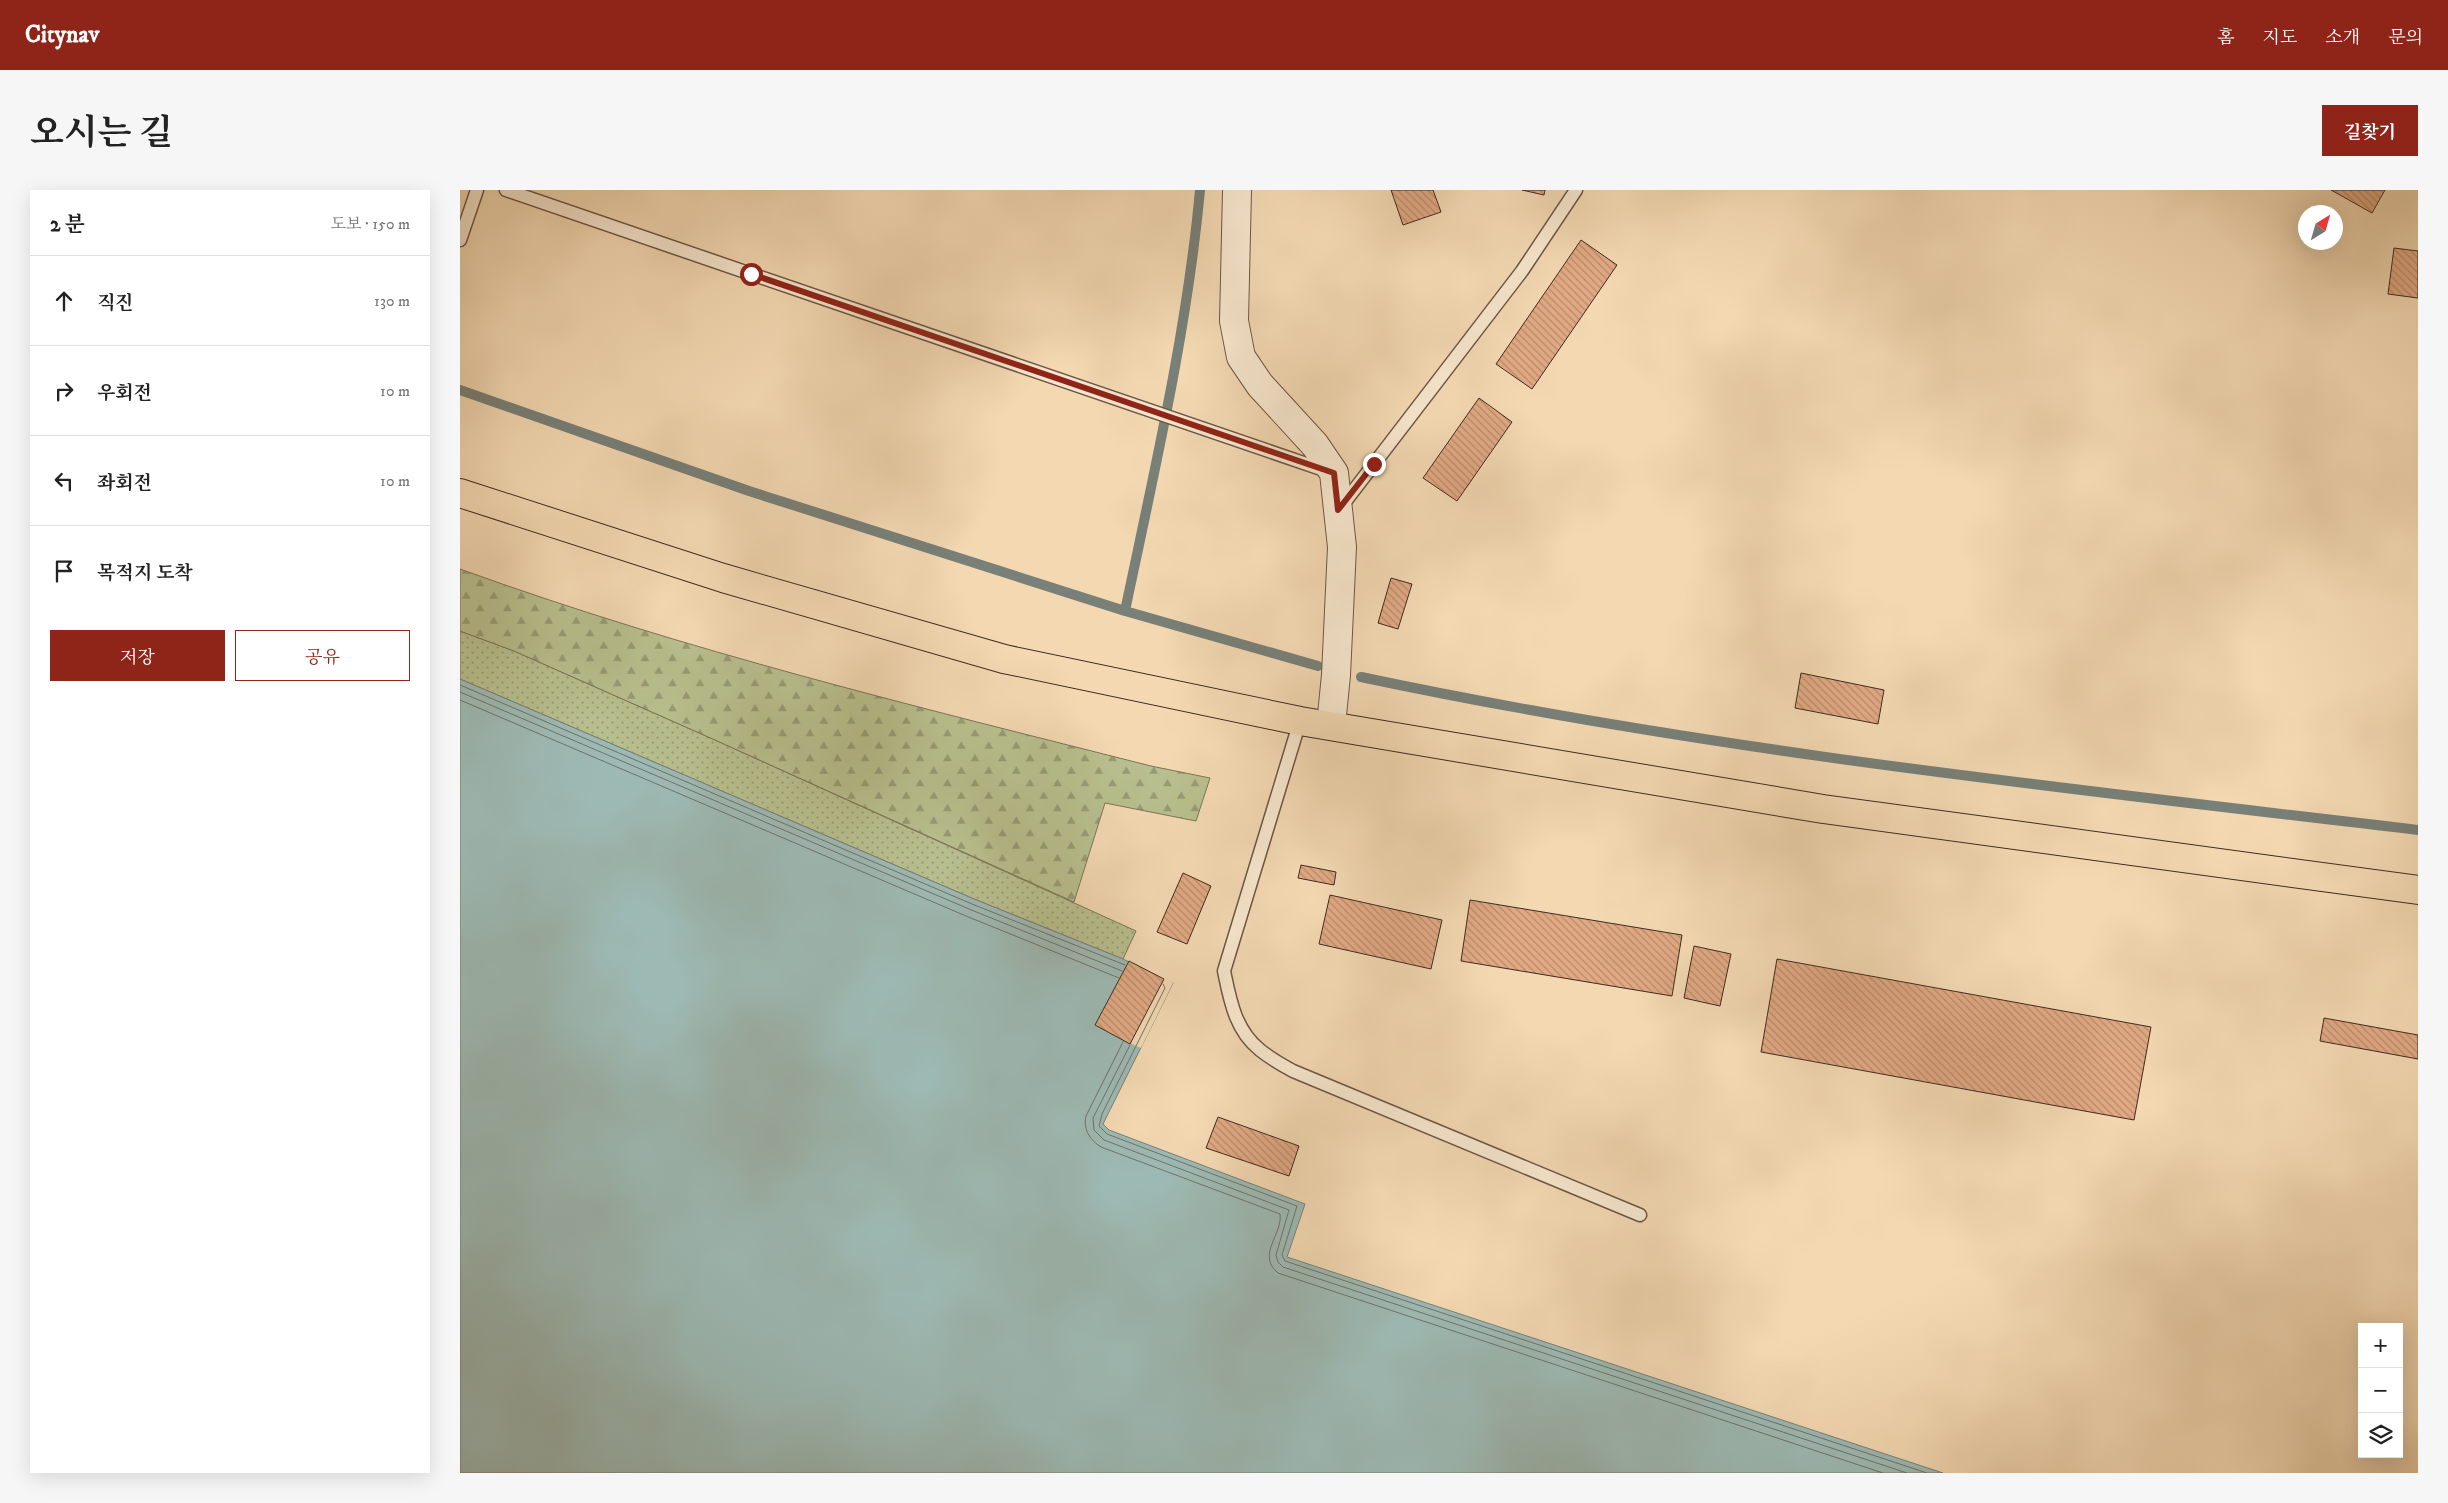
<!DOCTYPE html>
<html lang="ko">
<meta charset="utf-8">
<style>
:root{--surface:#fff;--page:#f6f6f6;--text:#222;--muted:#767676;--line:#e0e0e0;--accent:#8f2418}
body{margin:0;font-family:"IM FELL DW Pica","Noto Serif KR",serif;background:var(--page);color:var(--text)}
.controls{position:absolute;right:15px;bottom:15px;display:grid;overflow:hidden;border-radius:0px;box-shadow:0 5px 20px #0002}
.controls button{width:45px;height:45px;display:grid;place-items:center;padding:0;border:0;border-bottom:1px solid var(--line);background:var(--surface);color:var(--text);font:25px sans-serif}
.compass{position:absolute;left:1838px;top:15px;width:45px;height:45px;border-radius:50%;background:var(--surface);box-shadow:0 5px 20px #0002;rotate:37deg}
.stop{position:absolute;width:15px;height:15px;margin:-11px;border:4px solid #8f2418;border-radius:50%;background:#fff}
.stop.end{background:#8f2418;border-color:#fff;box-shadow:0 1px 5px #0008}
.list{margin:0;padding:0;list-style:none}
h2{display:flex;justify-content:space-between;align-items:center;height:65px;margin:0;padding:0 20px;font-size:21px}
h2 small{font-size:16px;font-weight:400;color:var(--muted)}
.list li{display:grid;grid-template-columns:32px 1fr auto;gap:15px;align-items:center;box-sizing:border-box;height:90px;padding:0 20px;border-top:1px solid var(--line)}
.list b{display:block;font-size:19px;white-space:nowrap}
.list em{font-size:16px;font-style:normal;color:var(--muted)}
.actions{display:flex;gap:10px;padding:15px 20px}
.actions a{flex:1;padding:11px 0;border:1px solid var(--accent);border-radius:0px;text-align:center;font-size:18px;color:var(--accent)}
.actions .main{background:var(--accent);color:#fff}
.icon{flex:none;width:28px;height:28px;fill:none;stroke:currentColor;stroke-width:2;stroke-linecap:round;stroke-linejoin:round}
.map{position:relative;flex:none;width:1958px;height:1283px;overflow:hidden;border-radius:0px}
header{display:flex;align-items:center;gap:30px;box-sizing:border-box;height:70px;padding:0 25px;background:var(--accent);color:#fff}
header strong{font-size:24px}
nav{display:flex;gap:28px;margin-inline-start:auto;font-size:18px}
.intro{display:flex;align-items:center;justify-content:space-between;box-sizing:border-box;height:120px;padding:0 30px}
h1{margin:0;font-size:35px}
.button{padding:12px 22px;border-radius:0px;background:var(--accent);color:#fff;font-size:18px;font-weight:700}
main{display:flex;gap:30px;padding:0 30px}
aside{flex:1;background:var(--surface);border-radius:0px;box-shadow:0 5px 20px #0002}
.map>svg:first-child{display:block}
.grass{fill:url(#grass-dots);stroke:#7c7557}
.forest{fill:url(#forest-firs);stroke:#7c7557}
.water{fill:#9db9b3;stroke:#788078}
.pier{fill:#f3d8b2}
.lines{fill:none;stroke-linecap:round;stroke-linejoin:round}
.shore{stroke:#6f726a;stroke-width:1}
.stream{stroke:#788078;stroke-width:10}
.building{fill:url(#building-back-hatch);stroke:#412b20}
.service-casing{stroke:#6e5644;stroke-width:15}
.tertiary-casing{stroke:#6e5644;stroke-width:30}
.trunk-casing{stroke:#412b20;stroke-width:30}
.service{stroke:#f7e6cd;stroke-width:12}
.tertiary{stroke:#f7e6cd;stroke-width:28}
.trunk{stroke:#f3d8b2;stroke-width:28}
.route{stroke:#8f2418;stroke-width:6}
</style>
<header>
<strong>Citynav</strong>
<nav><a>홈</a><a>지도</a><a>소개</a><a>문의</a></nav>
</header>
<div class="intro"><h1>오시는 길</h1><a class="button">길찾기</a></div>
<main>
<aside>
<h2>2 분<small>도보 · 150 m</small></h2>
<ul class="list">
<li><svg class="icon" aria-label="ahead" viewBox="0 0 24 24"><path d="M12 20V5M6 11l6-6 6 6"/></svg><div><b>직진</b></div><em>130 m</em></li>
<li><svg class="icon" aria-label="right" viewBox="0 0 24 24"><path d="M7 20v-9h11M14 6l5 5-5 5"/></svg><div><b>우회전</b></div><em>10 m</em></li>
<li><svg class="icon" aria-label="left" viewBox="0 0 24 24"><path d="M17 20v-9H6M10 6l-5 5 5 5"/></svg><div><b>좌회전</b></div><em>10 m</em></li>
<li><svg class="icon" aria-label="arrive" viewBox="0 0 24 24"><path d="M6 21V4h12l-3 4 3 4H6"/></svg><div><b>목적지 도착</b></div></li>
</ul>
<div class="actions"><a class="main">저장</a><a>공유</a></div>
</aside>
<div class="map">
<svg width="1958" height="1283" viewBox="0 0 1958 1283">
<defs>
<pattern id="grass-dots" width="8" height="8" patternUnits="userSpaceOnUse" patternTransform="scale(1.25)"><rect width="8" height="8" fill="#b8bf8e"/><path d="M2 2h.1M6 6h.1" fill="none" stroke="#979b74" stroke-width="1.8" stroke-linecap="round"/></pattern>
<pattern id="forest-firs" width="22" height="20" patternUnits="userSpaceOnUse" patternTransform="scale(1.25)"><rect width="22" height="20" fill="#b8bf8e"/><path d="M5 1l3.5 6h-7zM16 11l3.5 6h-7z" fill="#979b74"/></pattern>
<pattern id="building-back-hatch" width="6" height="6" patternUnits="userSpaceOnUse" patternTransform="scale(1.25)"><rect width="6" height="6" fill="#e1a984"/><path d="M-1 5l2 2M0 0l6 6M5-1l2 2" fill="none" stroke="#b88a6c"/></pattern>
</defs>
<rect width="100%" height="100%" fill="#f3d8b2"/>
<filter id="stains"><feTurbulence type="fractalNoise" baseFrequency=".004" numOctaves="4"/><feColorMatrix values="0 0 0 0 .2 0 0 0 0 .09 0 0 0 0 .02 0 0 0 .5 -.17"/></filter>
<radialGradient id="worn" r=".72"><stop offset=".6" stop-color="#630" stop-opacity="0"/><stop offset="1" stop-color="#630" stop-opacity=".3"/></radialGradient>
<path class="grass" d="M0,441l54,20 201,89 421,191 -13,28 -149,-60 -514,-220z"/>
<path class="forest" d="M0,379c226,82 458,138 691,197l59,12 -14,43 -91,-18 -31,99 -359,-162 -201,-89 -54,-20z"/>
<path class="water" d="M0,489l514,220 149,60 50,24 -70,141 6,6 196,74 -18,53 656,216h-1483z"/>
<path class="pier" d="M676,776h6l28,13 3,4 -32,65 -36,-17z"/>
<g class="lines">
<path class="shore" d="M0,495l512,219 153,61
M0,502l509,217 153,62
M0,510l506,216 153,62
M703,794l2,4 -63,126 -3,12 8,8 190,72 -15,49 3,6 642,212
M663,852l-37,74c-3,14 4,24 15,31l179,67c3,20 -24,41 -2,59l605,200
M670,855l-37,73 1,12 10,10 185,70 -13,45 2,7 5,5 624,206"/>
<path class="stream" d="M0,200l289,101 376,120c29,-139 62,-279 75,-421
M665,421l193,55
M901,487c349,74 704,111 1057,153"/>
</g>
<path class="building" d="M931,0h42l8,22 -38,13z
M1062,0h23l-1,5z
M1871,0h54l-13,23z
M1121,50l36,25 -85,124 -36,-25z
M1934,58l24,3v47l-30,-4z
M1019,208l33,24 -55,79 -34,-23z
M931,388l21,6 -14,45 -20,-6z
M1341,483l83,17 -6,34 -83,-16z
M841,675l35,7 -2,13 -36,-7z
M723,683l28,13 -24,58 -30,-12z
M870,705l112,25 -11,49 -112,-25z
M1010,710l212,35 -10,61 -211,-35z
M1234,756l37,8 -11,52 -36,-8z
M1317,769l374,68 -17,93 -373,-68z
M669,771l35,18 -34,65 -35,-19z
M1864,828l94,17v24l-98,-18z
M758,927l81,29 -10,30 -83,-28z"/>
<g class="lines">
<defs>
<path id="service" d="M46,0l821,281
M0,50l17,-50
M881,317l181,-236 54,-81
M840,531l-76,250c6,29 11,59 36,79 10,8 22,15 33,21l347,144"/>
<path id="tertiary" d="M777,0l-3,131 7,36 19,28 55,60 19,28 8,74 -6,128 -5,50"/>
<path id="trunk" d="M0,303l263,85 281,81 296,62 523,88 595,81"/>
</defs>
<use href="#service" class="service-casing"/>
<use href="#tertiary" class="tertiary-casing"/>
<use href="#trunk" class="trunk-casing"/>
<use href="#service" class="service"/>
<use href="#tertiary" class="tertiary"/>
<use href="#trunk" class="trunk"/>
</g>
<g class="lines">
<path class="route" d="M291,84l583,199 4,37 36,-46"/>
</g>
<rect width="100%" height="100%" filter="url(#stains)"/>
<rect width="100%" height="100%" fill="url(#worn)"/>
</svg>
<div class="controls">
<button>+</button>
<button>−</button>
<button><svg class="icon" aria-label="layers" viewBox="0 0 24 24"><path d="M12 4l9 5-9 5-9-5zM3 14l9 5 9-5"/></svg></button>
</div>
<svg class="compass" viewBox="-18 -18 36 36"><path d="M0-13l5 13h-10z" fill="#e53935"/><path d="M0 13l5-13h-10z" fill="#767676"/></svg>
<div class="stop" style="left:291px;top:84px"></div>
<div class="stop end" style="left:914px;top:274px"></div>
</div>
</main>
